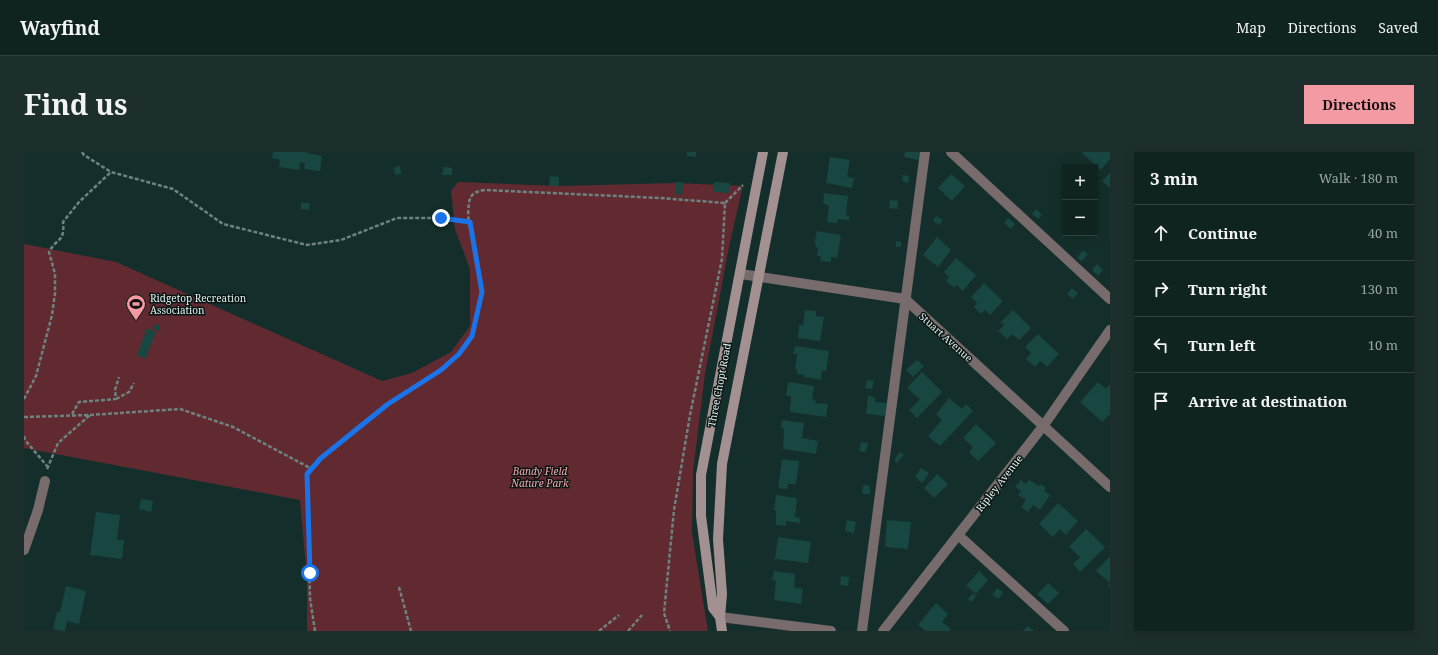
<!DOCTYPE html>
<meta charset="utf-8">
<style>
:root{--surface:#0f2320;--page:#1d2f2d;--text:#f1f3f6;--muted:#9ba4a5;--line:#2f403e;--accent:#f49aa2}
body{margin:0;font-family:"Noto Serif",serif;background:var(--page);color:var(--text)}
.controls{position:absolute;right:12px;top:12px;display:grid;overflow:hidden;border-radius:0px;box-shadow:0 2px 10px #0003}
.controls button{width:36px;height:36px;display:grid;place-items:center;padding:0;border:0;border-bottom:1px solid var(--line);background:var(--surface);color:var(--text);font:20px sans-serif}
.stop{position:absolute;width:12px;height:12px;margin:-9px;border:3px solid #1a73e8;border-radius:50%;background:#fff}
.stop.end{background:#1a73e8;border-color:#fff;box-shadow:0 1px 4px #0008}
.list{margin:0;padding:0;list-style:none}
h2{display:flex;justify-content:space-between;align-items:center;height:52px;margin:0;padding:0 16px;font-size:17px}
h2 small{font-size:13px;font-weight:400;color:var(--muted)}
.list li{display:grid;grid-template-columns:26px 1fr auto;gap:12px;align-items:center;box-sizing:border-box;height:56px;padding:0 16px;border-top:1px solid var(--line)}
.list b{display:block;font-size:15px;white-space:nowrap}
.list em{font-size:13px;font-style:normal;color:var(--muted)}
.icon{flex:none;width:22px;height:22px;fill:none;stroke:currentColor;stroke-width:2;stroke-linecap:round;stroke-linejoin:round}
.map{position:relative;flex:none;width:1086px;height:479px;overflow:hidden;border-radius:0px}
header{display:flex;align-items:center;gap:24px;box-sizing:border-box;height:56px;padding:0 20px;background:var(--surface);border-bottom:1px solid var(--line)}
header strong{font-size:19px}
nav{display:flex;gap:22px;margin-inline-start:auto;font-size:14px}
.intro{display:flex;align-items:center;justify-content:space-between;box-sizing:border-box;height:96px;padding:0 24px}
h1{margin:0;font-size:28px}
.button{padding:10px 18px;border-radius:0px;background:var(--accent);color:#111;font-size:14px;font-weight:700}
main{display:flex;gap:24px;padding:0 24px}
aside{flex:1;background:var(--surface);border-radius:0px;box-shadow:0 2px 10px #0003}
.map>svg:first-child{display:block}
.green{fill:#612a31}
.building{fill:#184641}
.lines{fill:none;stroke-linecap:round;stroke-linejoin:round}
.path{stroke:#6e8380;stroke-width:2.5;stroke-dasharray:4 2;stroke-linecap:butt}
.service{stroke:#776b6c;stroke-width:10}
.minor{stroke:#776b6c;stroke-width:10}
.secondary{stroke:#a39091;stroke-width:10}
.route{stroke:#1a73e8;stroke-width:5}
.labels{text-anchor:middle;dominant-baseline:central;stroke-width:3;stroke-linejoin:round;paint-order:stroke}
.poi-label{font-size:10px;fill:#e2f1ef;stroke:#091513;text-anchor:start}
.street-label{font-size:10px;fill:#e2f1ef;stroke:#091513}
.park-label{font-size:10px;font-style:italic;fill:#f5a6ac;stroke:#091513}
</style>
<header>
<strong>Wayfind</strong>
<nav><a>Map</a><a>Directions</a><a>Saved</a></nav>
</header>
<div class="intro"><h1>Find us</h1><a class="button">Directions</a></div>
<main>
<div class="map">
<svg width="1086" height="479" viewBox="0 0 1086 479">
<rect width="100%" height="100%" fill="#142f2b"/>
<path class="green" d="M434,30l100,4 118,-3 67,3 -13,56 -25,132 -12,98 -1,61 16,98h-401v-52l-7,-79 -276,-52v-204l92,18 266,119 30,-8 39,-21 19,-26v-57l-15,-40 -4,-38z"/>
<path class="building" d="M249,0h34v1l15,3 -2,15 -16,-2 1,-6 -5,-1 -1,8 -20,-3 1,-7 -8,-2z
M663,0h9v5l-9,-1z
M881,0h15l-2,8 -14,-3z
M1057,0h29v7l-9,11z
M806,5l20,3 -3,17 7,1 -2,10 -26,-5z
M376,14l1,8 -6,1 -1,-8z
M419,15l9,1v7h-10z
M1086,21v15l-8,-7z
M927,22l14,12 -13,15 -14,-13z
M879,23l6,1 -1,7 -6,-2z
M526,24l9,1v9h-10z
M651,30h8l-1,13 -7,-1z
M690,30l16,1 -1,10 -16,-1z
M800,41l24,3 -2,19 3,1v4l-11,-1 -1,4 -10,-1 2,-16 -6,-3z
M866,48l8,1 -1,8 -8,-1z
M277,51h9l-1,7 -8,-1z
M1012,57l6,6 -4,4 -6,-5z
M912,64l7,4 -4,5 -6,-4z
M984,66l7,6 -4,5 -7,-6z
M793,79l24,4 -4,23 -6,-1v5l-11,-1 1,-5h-4l1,-8 -2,-1 -1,-6z
M913,85l14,13 -13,17 -15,-12z
M872,89l5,1v5h-5z
M1059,98l5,4 -6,7 -5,-3z
M932,106l20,17 -13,16 -6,-6 -3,3 -8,-7 3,-4 -5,-5z
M1073,112l6,6 -5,6 -6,-6z
M960,131l19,18 -13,14 -5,-5 -4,4 -7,-7 3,-4 -6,-6z
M1048,136l6,5 -5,6 -6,-5z
M781,158l11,1v5l8,1 -4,24 -22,-3 1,-13h4z
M989,158l18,18 -12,12 -7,-6 -5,5 -9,-8 6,-6 -3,-3z
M130,172l6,2 -1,5 -6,-2z
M123,176l9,4 -11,27 -8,-4z
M1014,182l21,20 -12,13 -7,-6 -5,6 -9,-8 5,-6 -6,-6z
M771,194l34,5 -3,20h-4l-1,9 -17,-3 1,-2 -8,-1v-5h-2l2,-15h-4z
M893,208l7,6 -11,11 -7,-7z
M898,220l20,20 -25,26 -8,-8 11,-11 -13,-11z
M843,228l7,1 -2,8 -7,-1z
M764,230l26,4 -2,13 4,1 -1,3 13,1 -2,13 -36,-5 1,-16h-5z
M1074,230l8,7 4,-4v29l-8,8 -22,-20z
M844,244l7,1v5l12,1 -2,13 -19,-2z
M925,246l13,11 4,-5 7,7 -33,35 -12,-10 14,-16 -6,-6z
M758,268l22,3 -2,15 16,3 -2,13 -33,-5 1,-20 -3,-1z
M952,272l20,19 -18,18 -9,-9 4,-5 -10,-9z
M837,290l7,1 -2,9 -7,-1z
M876,300l4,3 -7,8 -3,-3z
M758,307l17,2 -3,23h-8l-1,5 -9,-1z
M897,316l8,5 -7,10 -7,-6z
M913,322l11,10 -14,14 -10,-10z
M997,328l5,4 3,-4 10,6 2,-2 5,4 -2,3 6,4 -10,15 -7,-5 -5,7 -7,-5 5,-7 -8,-5 3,-4 -6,-4z
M839,333l7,1v8h-8z
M752,343l21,3 -2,19 5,1v5l-14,-2v5l-10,-1v-14l-2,-1z
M117,347l12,2 -2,11 -12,-3z
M1034,351l20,18 -12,14 -6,-6 -7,8 -14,-13z
M72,360l24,3 -3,25h7l-2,19 -32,-4z
M823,368l9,2 -2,11 -9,-2z
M863,368l24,2 -3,27 -23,-2z
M1062,377l19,18 -25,25 -7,-8 7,-7 -11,-10z
M754,385l33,5 -3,21 -33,-4z
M1086,404v31l-2,-2 2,-2 -14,-12z
M750,419l21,3 -1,13 9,2 -2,15 -27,-4 2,-19 -4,-1z
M955,419l9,9 -12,14 -10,-8z
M817,424l8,1 -1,9 -8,-1z
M1024,431l11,10 -11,11 -11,-10z
M42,434l20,5 -7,33 -12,-3 -2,10h-2l-10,-2 4,-17h3z
M973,436l6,4 -4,7 -7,-4z
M949,441l3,3 -4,6 -4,-3z
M912,451l12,11 -6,8 9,7 -2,2h-23l-8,-6z
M1004,474l6,5h-11z"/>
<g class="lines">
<path class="path" d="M58,0l2,3 27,17
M701,51l18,-18
M0,247l12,-23 16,-61 3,-22v-19l-6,-22c8,-15 16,-9 14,-30l16,-20 32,-30 62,17 50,35 84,21 34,-5 56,-22h44l29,4
M92,247l13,-7 5,-9
M48,262l7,-12 37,-3 -1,-9 4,-13
M0,265l66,-2 90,-6 53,18 79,42
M0,284l1,4 22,26
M23,317l11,-26 32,-28
M375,435l12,44
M291,479l-5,-33 -3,-124 14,-16 67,-55 53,-33 18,-16 13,-18 10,-44 -14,-76c1,-16 0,-24 17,-26l175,8 65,5 -3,56 -32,156 -16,95 -10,103 6,18
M575,479l20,-16
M604,479l14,-16"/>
<path class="service" d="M927,0l159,147
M934,383l106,96
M838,479l63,-479"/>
<path class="minor" d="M717,122l164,25 205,188
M0,398l14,-40 7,-29
M696,465l111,14
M859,479l161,-206 66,-95"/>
<path class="secondary" d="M696,465l-7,-9 -12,-92v-41l62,-323
M698,479l-2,-14 2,-23 -4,-55 4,-75 61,-312"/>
</g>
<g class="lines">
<path class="route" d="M286,421l-3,-99 14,-16 67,-54 53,-34 18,-16 13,-18 10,-44 -12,-70 -29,-4"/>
</g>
<defs>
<symbol id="stadium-pin" viewBox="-11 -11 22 30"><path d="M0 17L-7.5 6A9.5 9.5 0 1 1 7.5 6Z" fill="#f49aa2" stroke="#091513"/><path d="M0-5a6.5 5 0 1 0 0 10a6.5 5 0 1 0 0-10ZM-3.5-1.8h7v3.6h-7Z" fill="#111"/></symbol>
</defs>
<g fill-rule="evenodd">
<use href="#stadium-pin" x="101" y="141" width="22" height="30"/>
</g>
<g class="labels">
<g class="poi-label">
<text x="126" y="146">Ridgetop Recreation<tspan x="126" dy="12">Association</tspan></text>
</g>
<g class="street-label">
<text transform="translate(922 185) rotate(42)">Stuart Avenue</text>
<text transform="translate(695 233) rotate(-79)">Three Chopt Road</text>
<text transform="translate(975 331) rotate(-52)">Ripley Avenue</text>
</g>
<g class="park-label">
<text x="516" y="319">Bandy Field<tspan x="516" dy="12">Nature Park</tspan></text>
</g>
</g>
</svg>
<div class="controls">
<button>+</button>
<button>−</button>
</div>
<div class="stop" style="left:286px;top:421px"></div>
<div class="stop end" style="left:417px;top:66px"></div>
</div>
<aside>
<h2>3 min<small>Walk · 180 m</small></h2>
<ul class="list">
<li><svg class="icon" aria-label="ahead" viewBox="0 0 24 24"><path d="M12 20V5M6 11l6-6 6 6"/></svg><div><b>Continue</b></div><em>40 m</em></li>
<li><svg class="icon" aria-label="right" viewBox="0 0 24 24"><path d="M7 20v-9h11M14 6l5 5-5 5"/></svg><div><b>Turn right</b></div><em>130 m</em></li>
<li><svg class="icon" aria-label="left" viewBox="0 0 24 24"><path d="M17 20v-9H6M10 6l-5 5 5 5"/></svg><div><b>Turn left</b></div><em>10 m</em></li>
<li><svg class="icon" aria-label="arrive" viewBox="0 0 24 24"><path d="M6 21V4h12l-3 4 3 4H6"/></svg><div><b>Arrive at destination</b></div></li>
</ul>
</aside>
</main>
